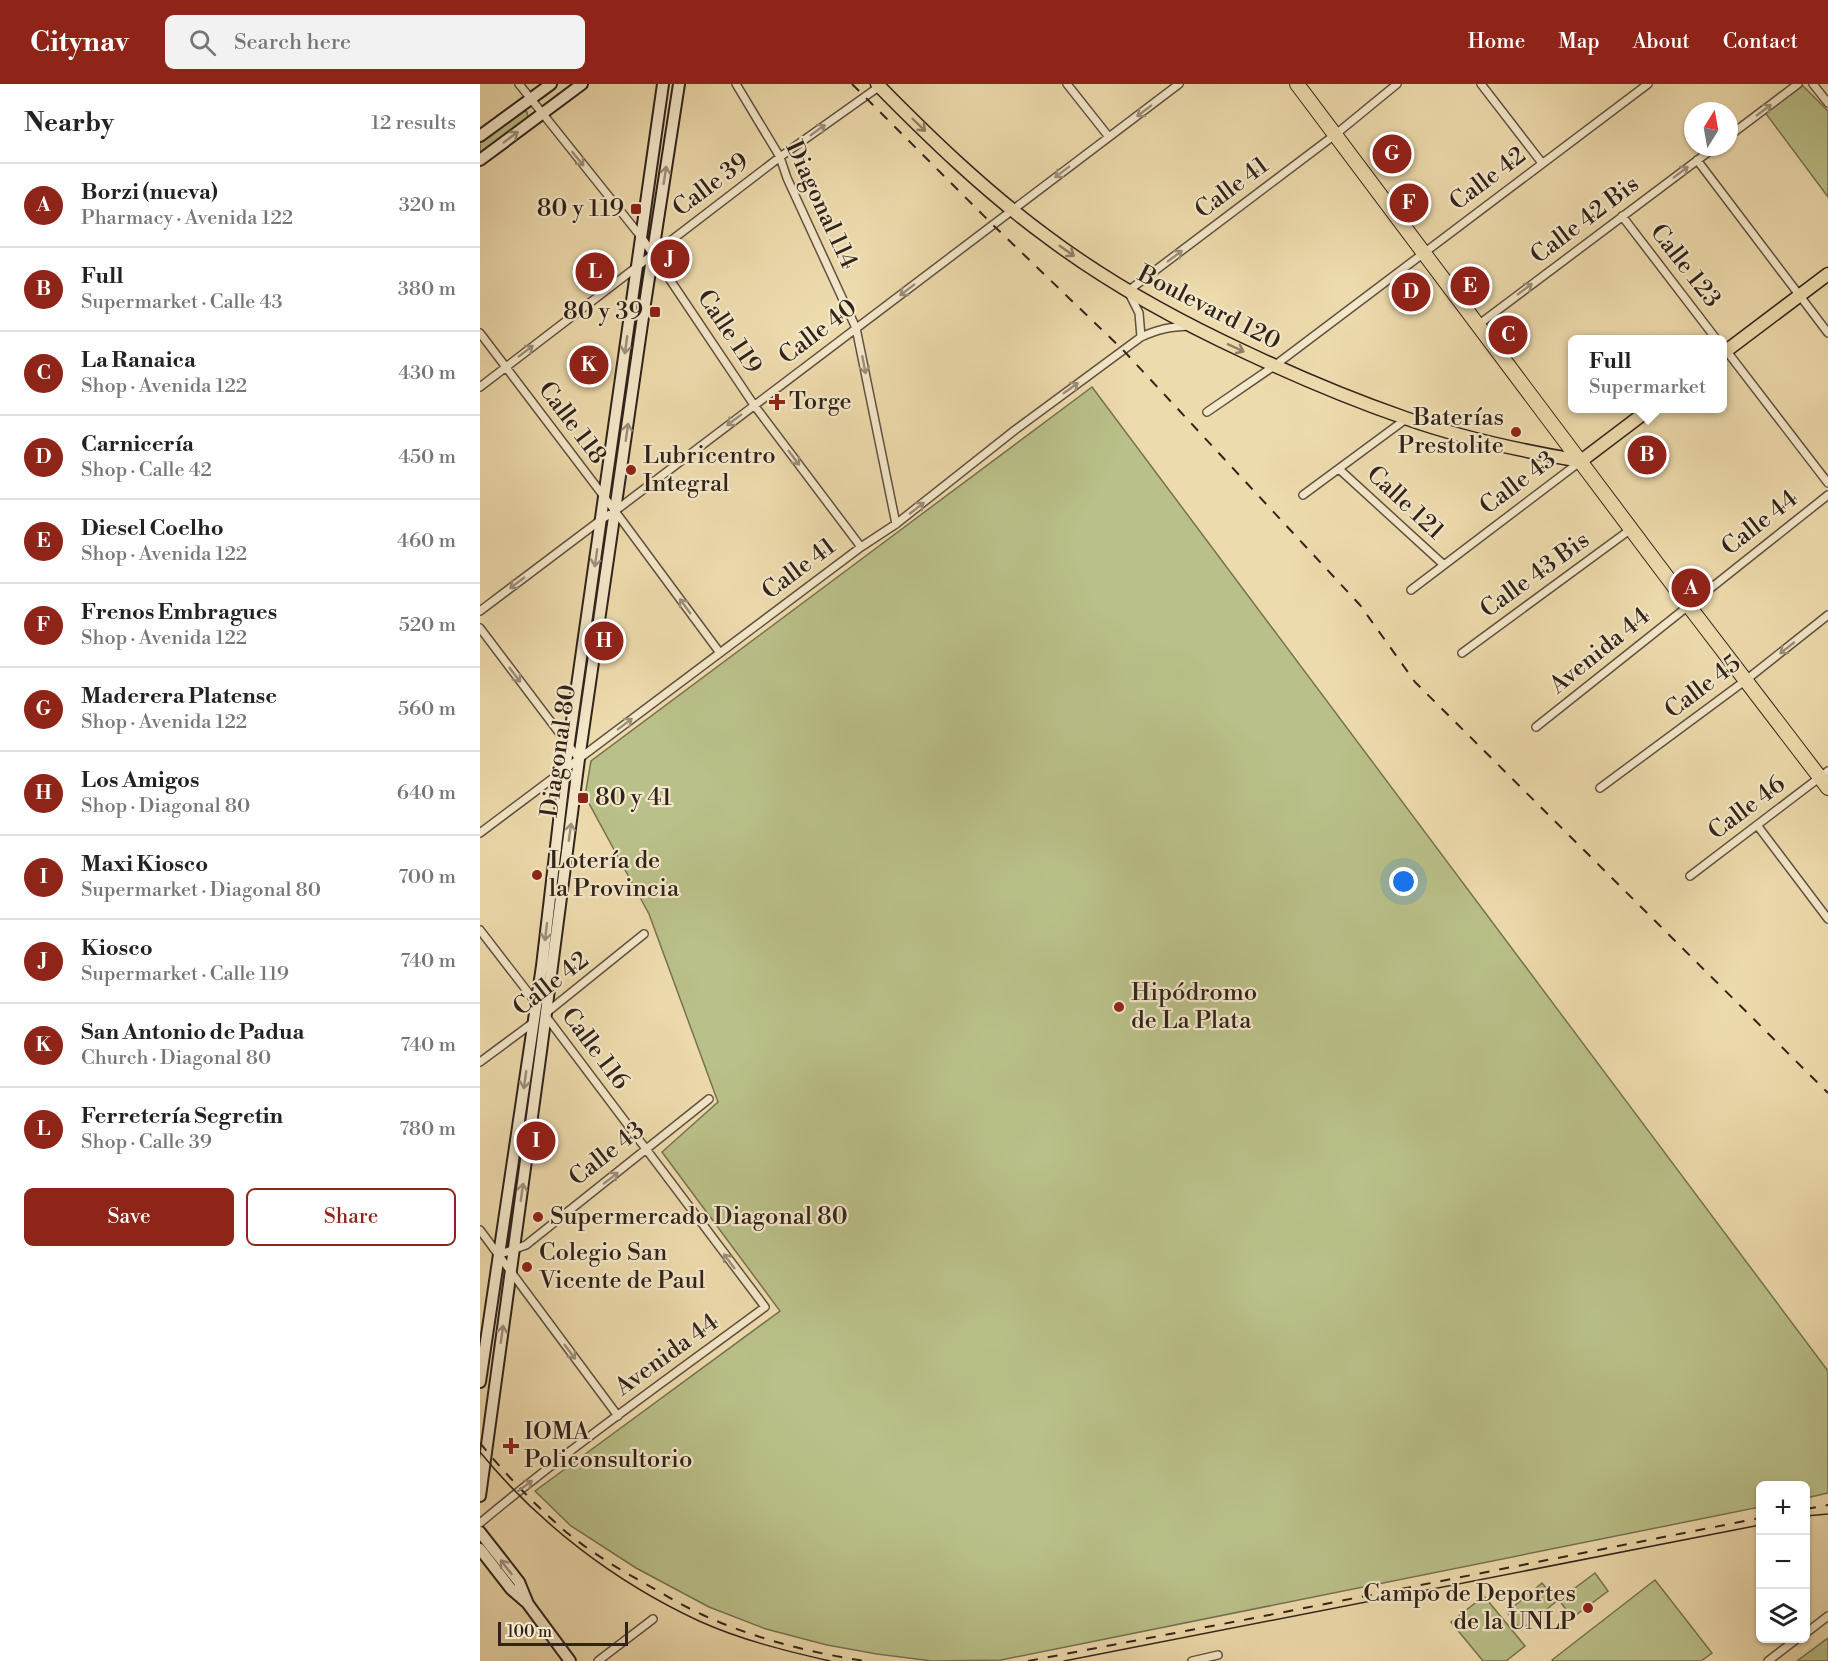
<!DOCTYPE html>
<meta charset="utf-8">
<style>
:root{--surface:#fff;--page:#f2f2f2;--text:#222;--muted:#767676;--line:#e0e0e0;--accent:#8f2418}
body{margin:0;font-family:"Libre Bodoni",serif;background:var(--page);color:var(--text)}
.controls{position:absolute;right:18px;bottom:18px;display:grid;overflow:hidden;border-radius:9px;box-shadow:0 2px 4px #0004}
.controls button{width:54px;height:54px;display:grid;place-items:center;padding:0;border:0;border-bottom:2px solid var(--line);background:var(--surface);color:var(--text);font:30px sans-serif}
.compass{position:absolute;left:1204px;top:18px;width:54px;height:54px;border-radius:50%;background:var(--surface);box-shadow:0 2px 4px #0004;rotate:11deg}
.scale{position:absolute;left:18px;bottom:15px;width:130px;box-sizing:border-box;padding-left:6px;border:3px solid #31231b;border-top:0;font-size:16px;line-height:21px;white-space:nowrap;color:#31231b;-webkit-text-stroke:4px #f4e8ca;paint-order:stroke}
.you{position:absolute;left:924px;top:798px;width:21px;height:21px;margin:-15px;border:4px solid #fff;border-radius:50%;background:#1a73e8;box-shadow:0 0 0 9px #1a73e833}
.badge{display:grid;place-items:center;width:39px;height:39px;border-radius:50%;background:var(--accent);color:#fff;font-size:20px;font-weight:700}
.pin{position:absolute;translate:-50% -50%;border:3px solid #fff;box-shadow:0 2px 6px #0006}
.popup{position:absolute;left:1088px;top:251px;width:159px;height:78px;box-sizing:border-box;display:grid;place-content:center;border-radius:9px;background:var(--surface);filter:drop-shadow(0 2px 4px #0005);font-size:20px;white-space:nowrap;color:var(--muted)}
.popup b{font-size:22px;color:var(--text)}
.popup::after{content:'';position:absolute;left:50%;top:100%;margin-left:-12px;border:12px solid transparent;border-top-color:var(--surface)}
.list{margin:0;padding:0;list-style:none}
h2{display:flex;justify-content:space-between;align-items:center;height:78px;margin:0;padding:0 24px;font-size:26px}
h2 small{font-size:20px;font-weight:400;color:var(--muted)}
.list li{display:grid;grid-template-columns:39px 1fr auto;gap:18px;align-items:center;box-sizing:border-box;height:84px;padding:0 24px;border-top:2px solid var(--line)}
.list b{display:block;font-size:22px;white-space:nowrap}
.list p{margin:0;font-size:20px;white-space:nowrap;color:var(--muted)}
.list em{font-size:20px;font-style:normal;color:var(--muted)}
.actions{display:flex;gap:12px;padding:18px 24px}
.actions a{flex:1;padding:14px 0;border:2px solid var(--accent);border-radius:9px;text-align:center;font-size:21px;color:var(--accent)}
.actions .main{background:var(--accent);color:#fff}
.icon{flex:none;width:33px;height:33px;fill:none;stroke:currentColor;stroke-width:2;stroke-linecap:round;stroke-linejoin:round}
.map{position:relative;flex:none;width:1348px;height:1577px;overflow:hidden}
header{display:flex;align-items:center;gap:36px;box-sizing:border-box;height:84px;padding:0 30px;background:var(--accent);color:#fff}
header strong{font-size:28px}
nav{display:flex;gap:33px;margin-inline-start:auto;font-size:21px}
.search{width:420px;height:54px;background:var(--page);display:flex;align-items:center;gap:15px;box-sizing:border-box;padding:0 21px;border-radius:9px;color:var(--muted);font-size:22px}
main{display:flex}
aside{flex:1;background:var(--surface)}
.map>svg:first-child{display:block}
.green{fill:#bac089;stroke:#767252;stroke-width:1.5}
.lines{fill:none;stroke-linecap:round;stroke-linejoin:round}
.street-casing{stroke:#605140;stroke-width:10}
.secondary-casing{stroke:#31231b;stroke-width:14}
.primary-casing{stroke:#31231b;stroke-width:15}
.highway-casing{stroke:#31231b;stroke-width:16}
.street{stroke:#f4e8ca;stroke-width:7}
.secondary{stroke:#f4e8ca;stroke-width:10}
.primary{stroke:#eedbad;stroke-width:12}
.highway{stroke:#eedbad;stroke-width:14}
.tram{stroke:#31231b;stroke-width:1.5}
.rail{stroke:#31231b;stroke-width:2;stroke-dasharray:10 10;stroke-linecap:butt}
.oneway{stroke:#9c8f7b}
.oneway2{stroke:#907f64}
.poi-dot{fill:#8f2418;stroke:#f4e8ca;stroke-width:2}
.labels{text-anchor:middle;dominant-baseline:central;stroke-width:4.5;stroke-linejoin:round;paint-order:stroke}
.street-label{font-size:24px;fill:#31231b;stroke:#f4e8ca}
.poi-label{font-size:24px;fill:#31231b;stroke:#f4e8ca;text-anchor:start}
</style>
<header>
<strong>Citynav</strong>
<div class="search"><svg class="icon" aria-label="search" viewBox="0 0 24 24"><circle cx="10" cy="10" r="6"/><path d="M15 15l6 6"/></svg>Search here</div>
<nav><a>Home</a><a>Map</a><a>About</a><a>Contact</a></nav>
</header>
<main>
<aside>
<h2>Nearby<small>12 results</small></h2>
<ul class="list">
<li><span class="badge">A</span><div><b>Borzi (nueva)</b><p>Pharmacy · Avenida 122</p></div><em>320 m</em></li>
<li><span class="badge">B</span><div><b>Full</b><p>Supermarket · Calle 43</p></div><em>380 m</em></li>
<li><span class="badge">C</span><div><b>La Ranaica</b><p>Shop · Avenida 122</p></div><em>430 m</em></li>
<li><span class="badge">D</span><div><b>Carnicería</b><p>Shop · Calle 42</p></div><em>450 m</em></li>
<li><span class="badge">E</span><div><b>Diesel Coelho</b><p>Shop · Avenida 122</p></div><em>460 m</em></li>
<li><span class="badge">F</span><div><b>Frenos Embragues</b><p>Shop · Avenida 122</p></div><em>520 m</em></li>
<li><span class="badge">G</span><div><b>Maderera Platense</b><p>Shop · Avenida 122</p></div><em>560 m</em></li>
<li><span class="badge">H</span><div><b>Los Amigos</b><p>Shop · Diagonal 80</p></div><em>640 m</em></li>
<li><span class="badge">I</span><div><b>Maxi Kiosco</b><p>Supermarket · Diagonal 80</p></div><em>700 m</em></li>
<li><span class="badge">J</span><div><b>Kiosco</b><p>Supermarket · Calle 119</p></div><em>740 m</em></li>
<li><span class="badge">K</span><div><b>San Antonio de Padua</b><p>Church · Diagonal 80</p></div><em>740 m</em></li>
<li><span class="badge">L</span><div><b>Ferretería Segretin</b><p>Shop · Calle 39</p></div><em>780 m</em></li>
</ul>
<div class="actions"><a class="main">Save</a><a>Share</a></div>
</aside>
<div class="map">
<svg width="1348" height="1577" viewBox="0 0 1348 1577">
<rect width="100%" height="100%" fill="#eedbad"/>
<filter id="stains"><feTurbulence type="fractalNoise" baseFrequency=".00333" numOctaves="4"/><feColorMatrix values="0 0 0 0 .2 0 0 0 0 .09 0 0 0 0 .02 0 0 0 .5 -.17"/></filter>
<radialGradient id="worn" r=".72"><stop offset=".6" stop-color="#630" stop-opacity="0"/><stop offset="1" stop-color="#630" stop-opacity=".3"/></radialGradient>
<path class="green" d="M1322,1l26,26v86l-64,-86z
M42,26l5,2 1,6 -48,36v-13z
M612,303l736,984v122l-22,5v-12h-46v21l-759,153 -69,1 -55,-7 -50,-9 -61,-16 -57,-22 -73,-39 -65,-42 -36,-35 245,-180 -118,-159 56,-50 -69,-188 -64,-118 6,-35z
M1115,1489l13,18 -36,27 -13,-18z
M1175,1496l57,73 -11,8h-148l-1,-1z
M1062,1499l15,18 -36,29 -14,-18z
M1004,1512l41,50 -19,15h-23l-32,-39z
M1348,1554v23h-31z"/>
<g class="lines">
<defs>
<path id="street" d="M39,0l123,154 112,167 107,142
M256,0l44,73 7,21 69,150 40,196
M587,0l42,53
M1001,0l61,79
M1333,0l15,19
M1249,52l69,-52
M1217,76l131,173
M1142,132l95,124
M998,241l237,-178
M0,249l135,178 105,142
M661,253l-2,-24 -11,-22 208,-157 61,-50
M1242,261l106,138
M0,303l300,-230 100,-71
M727,328l67,-46 374,-282
M859,385l105,96
M823,411l103,-76
M931,506l170,-129
M0,527l122,-92 13,-8 564,-427
M0,544l99,131
M982,569l169,-124
M1056,643l292,-232
M1120,704l146,-108 82,-65
M1277,741l71,94
M0,749l381,-286 35,-23 119,-94 126,-93c18,-8 28,-10 48,-11
M1210,792l138,-105
M0,846l57,74
M66,929l98,-79
M0,978l54,-40
M0,1146l138,186
M18,1171l28,-10 183,-146
M0,1439c91,-76 189,-145 285,-216l-220,-292
M1326,1549l22,-17
M118,1577l55,-42
M712,1577l26,-6
M1288,1577l30,-23"/>
<path id="secondary" d="M0,52l71,-52
M0,76l102,-76
M0,1298l62,-416 23,-196 98,-686
M0,1412l61,-445 38,-292 65,-449 35,-226
M0,1448l39,50 9,22 42,57
M0,1465l31,40 15,13"/>
<path id="primary" d="M397,0c53,54 108,107 169,152 61,46 130,84 199,116 53,25 105,47 160,66 56,20 117,33 176,43l70,-53
M1242,270l106,-80"/>
<path id="highway" d="M817,0l391,521 140,183"/>
</defs>
<use href="#street" class="street-casing"/>
<use href="#secondary" class="secondary-casing"/>
<use href="#primary" class="primary-casing"/>
<use href="#highway" class="highway-casing"/>
<use href="#street" class="street"/>
<use href="#secondary" class="secondary"/>
<use href="#primary" class="primary"/>
<use href="#highway" class="highway"/>
<path class="tram" d="M0,1368c59,72 135,130 219,169 42,19 87,30 131,40
M1326,1432l22,-2
M584,1577l696,-136"/>
<path class="rail" d="M372,0l141,141 130,125 237,255 55,77 413,411
M0,1359c26,32 55,62 86,89 25,20 52,37 80,52 19,11 37,22 57,31 50,23 108,38 162,46
M1326,1425l22,-4
M548,1577l226,-43 506,-100"/>
</g>
<defs><path id="oneway-shaft" d="M-6 0H5M1.5-3L5.5 0L1.5 3" fill="none" stroke-width="1.6" stroke-linecap="round" stroke-linejoin="round" transform="scale(1.5)"/></defs>
<g class="oneway">
<use href="#oneway-shaft" transform="translate(1284 26) rotate(-37)"/>
<use href="#oneway-shaft" transform="translate(664 27) rotate(143)"/>
<use href="#oneway-shaft" transform="translate(338 46) rotate(-36)"/>
<use href="#oneway-shaft" transform="translate(31 53) rotate(-37)"/>
<use href="#oneway-shaft" transform="translate(98 75) rotate(51)"/>
<use href="#oneway-shaft" transform="translate(582 88) rotate(143)"/>
<use href="#oneway-shaft" transform="translate(1201 88) rotate(-37)"/>
<use href="#oneway-shaft" transform="translate(185 91) rotate(-81)"/>
<use href="#oneway-shaft" transform="translate(695 172) rotate(-37)"/>
<use href="#oneway-shaft" transform="translate(1045 205) rotate(-37)"/>
<use href="#oneway-shaft" transform="translate(427 206) rotate(143)"/>
<use href="#oneway-shaft" transform="translate(146 261) rotate(98)"/>
<use href="#oneway-shaft" transform="translate(46 267) rotate(-37)"/>
<use href="#oneway-shaft" transform="translate(384 281) rotate(79)"/>
<use href="#oneway-shaft" transform="translate(591 304) rotate(-36)"/>
<use href="#oneway-shaft" transform="translate(254 336) rotate(143)"/>
<use href="#oneway-shaft" transform="translate(147 348) rotate(-82)"/>
<use href="#oneway-shaft" transform="translate(314 374) rotate(53)"/>
<use href="#oneway-shaft" transform="translate(437 424) rotate(-38)"/>
<use href="#oneway-shaft" transform="translate(116 474) rotate(98)"/>
<use href="#oneway-shaft" transform="translate(37 499) rotate(143)"/>
<use href="#oneway-shaft" transform="translate(205 522) rotate(-126)"/>
<use href="#oneway-shaft" transform="translate(1307 564) rotate(142)"/>
<use href="#oneway-shaft" transform="translate(35 591) rotate(53)"/>
<use href="#oneway-shaft" transform="translate(145 640) rotate(-37)"/>
<use href="#oneway-shaft" transform="translate(90 748) rotate(-82)"/>
<use href="#oneway-shaft" transform="translate(66 848) rotate(97)"/>
<use href="#oneway-shaft" transform="translate(45 996) rotate(98)"/>
<use href="#oneway-shaft" transform="translate(131 1094) rotate(-38)"/>
<use href="#oneway-shaft" transform="translate(42 1108) rotate(-82)"/>
<use href="#oneway-shaft" transform="translate(249 1177) rotate(-127)"/>
<use href="#oneway-shaft" transform="translate(22 1250) rotate(-82)"/>
<use href="#oneway-shaft" transform="translate(90 1268) rotate(53)"/>
<use href="#oneway-shaft" transform="translate(45 1402) rotate(-37)"/>
<use href="#oneway-shaft" transform="translate(26 1483) rotate(-128)"/>
</g>
<g class="oneway2">
<use href="#oneway-shaft" transform="translate(439 41) rotate(44)"/>
<use href="#oneway-shaft" transform="translate(587 167) rotate(35)"/>
<use href="#oneway-shaft" transform="translate(756 264) rotate(25)"/>
</g>
<g class="poi-dot">
<rect x="150" y="119" width="12" height="12" rx="3"/>
<rect x="169" y="222" width="12" height="12" rx="3"/>
<path d="M294 309h6v6h6v6h-6v6h-6v-6h-6v-6h6z"/>
<circle cx="1036" cy="348" r="6"/>
<circle cx="151" cy="386" r="6"/>
<rect x="97" y="708" width="12" height="12" rx="3"/>
<circle cx="57" cy="791" r="6"/>
<circle cx="639" cy="923" r="6"/>
<circle cx="58" cy="1133" r="6"/>
<circle cx="47" cy="1183" r="6"/>
<path d="M28 1353h6v6h6v6h-6v6h-6v-6h-6v-6h6z"/>
<circle cx="1108" cy="1524" r="6"/>
</g>
<g class="labels">
<g class="street-label">
<text transform="translate(1008 95) rotate(-37)">Calle 42</text>
<text transform="translate(231 101) rotate(-37)">Calle 39</text>
<text transform="translate(752 104) rotate(-37)">Calle 41</text>
<text transform="translate(341 121) rotate(65)">Diagonal 114</text>
<text transform="translate(1105 136) rotate(-37)">Calle 42 Bis</text>
<text transform="translate(1205 182) rotate(52)">Calle 123</text>
<text transform="translate(729 224) rotate(27)">Boulevard 120</text>
<text transform="translate(249 248) rotate(56)">Calle 119</text>
<text transform="translate(338 248) rotate(-37)">Calle 40</text>
<text transform="translate(92 339) rotate(53)">Calle 118</text>
<text transform="translate(1038 399) rotate(-37)">Calle 43</text>
<text transform="translate(925 419) rotate(43)">Calle 121</text>
<text transform="translate(1280 439) rotate(-38)">Calle 44</text>
<text transform="translate(319 485) rotate(-37)">Calle 41</text>
<text transform="translate(1055 491) rotate(-36)">Calle 43 Bis</text>
<text transform="translate(1120 567) rotate(-39)">Avenida 44</text>
<text transform="translate(1223 603) rotate(-37)">Calle 45</text>
<text transform="translate(79 667) rotate(-82)">Diagonal 80</text>
<text transform="translate(1267 724) rotate(-37)">Calle 46</text>
<text transform="translate(71 900) rotate(-38)">Calle 42</text>
<text transform="translate(115 965) rotate(53)">Calle 116</text>
<text transform="translate(127 1070) rotate(-38)">Calle 43</text>
<text transform="translate(187 1271) rotate(-36)">Avenida 44</text>
</g>
<g class="poi-label">
<text x="144" y="125" text-anchor="end">80 y 119</text>
<text x="163" y="228" text-anchor="end">80 y 39</text>
<text x="309" y="318">Torge</text>
<text x="1024" y="334" text-anchor="end">Baterías<tspan x="1024" dy="28">Prestolite</tspan></text>
<text x="163" y="372">Lubricentro<tspan x="163" dy="28">Integral</tspan></text>
<text x="115" y="714">80 y 41</text>
<text x="69" y="777">Lotería de<tspan x="69" dy="28">la Provincia</tspan></text>
<text x="651" y="909">Hipódromo<tspan x="651" dy="28">de La Plata</tspan></text>
<text x="70" y="1133">Supermercado Diagonal 80</text>
<text x="59" y="1169">Colegio San<tspan x="59" dy="28">Vicente de Paul</tspan></text>
<text x="44" y="1348">IOMA<tspan x="44" dy="28">Policonsultorio</tspan></text>
<text x="1096" y="1510" text-anchor="end">Campo de Deportes<tspan x="1096" dy="28">de la UNLP</tspan></text>
</g>
</g>
<rect width="100%" height="100%" filter="url(#stains)"/>
<rect width="100%" height="100%" fill="url(#worn)"/>
</svg>
<div class="controls">
<button>+</button>
<button>−</button>
<button><svg class="icon" aria-label="layers" viewBox="0 0 24 24"><path d="M12 4l9 5-9 5-9-5zM3 14l9 5 9-5"/></svg></button>
</div>
<svg class="compass" viewBox="-18 -18 36 36"><path d="M0-13l5 13h-10z" fill="#e53935"/><path d="M0 13l5-13h-10z" fill="#767676"/></svg>
<div class="scale">100 m</div>
<div class="you"></div>
<div class="pin badge" style="left:1211px;top:504px">A</div>
<div class="pin badge" style="left:1167px;top:371px">B</div>
<div class="popup"><b>Full</b>Supermarket</div>
<div class="pin badge" style="left:1028px;top:251px">C</div>
<div class="pin badge" style="left:931px;top:208px">D</div>
<div class="pin badge" style="left:990px;top:202px">E</div>
<div class="pin badge" style="left:929px;top:119px">F</div>
<div class="pin badge" style="left:912px;top:70px">G</div>
<div class="pin badge" style="left:124px;top:557px">H</div>
<div class="pin badge" style="left:56px;top:1057px">I</div>
<div class="pin badge" style="left:190px;top:175px">J</div>
<div class="pin badge" style="left:109px;top:281px">K</div>
<div class="pin badge" style="left:115px;top:188px">L</div>
</div>
</main>
